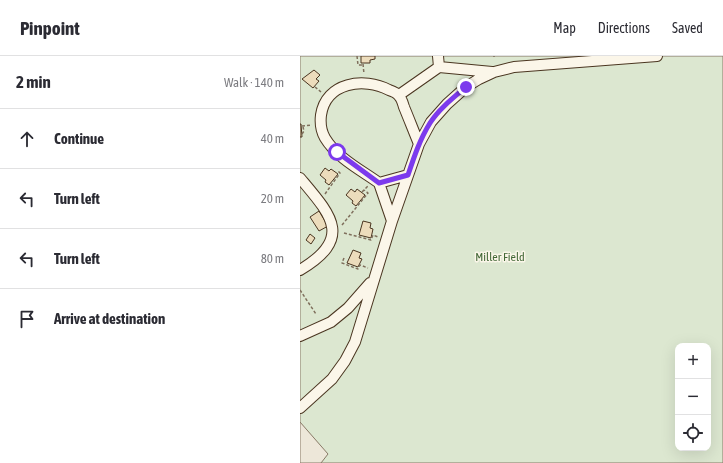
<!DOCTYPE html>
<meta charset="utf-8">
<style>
:root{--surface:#fff;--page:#f2f2f3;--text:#2b2b33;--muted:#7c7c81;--line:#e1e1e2}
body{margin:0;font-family:"Asap Condensed",sans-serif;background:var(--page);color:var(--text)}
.controls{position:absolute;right:12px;bottom:12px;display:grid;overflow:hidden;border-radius:8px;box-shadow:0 4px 16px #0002}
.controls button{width:36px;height:36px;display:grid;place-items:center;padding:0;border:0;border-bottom:1px solid var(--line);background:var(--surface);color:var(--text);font:20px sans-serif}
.stop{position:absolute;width:12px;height:12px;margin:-9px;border:3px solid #7c3aed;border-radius:50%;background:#fff}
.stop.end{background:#7c3aed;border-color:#fff;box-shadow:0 1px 4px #0008}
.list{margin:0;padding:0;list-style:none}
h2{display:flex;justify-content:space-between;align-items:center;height:52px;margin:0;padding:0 16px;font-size:17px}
h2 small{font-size:13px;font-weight:400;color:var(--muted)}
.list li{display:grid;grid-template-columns:26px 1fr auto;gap:12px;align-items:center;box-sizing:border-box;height:60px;padding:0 16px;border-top:1px solid var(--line)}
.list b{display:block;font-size:15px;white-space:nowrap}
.list em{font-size:13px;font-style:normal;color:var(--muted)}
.icon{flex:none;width:22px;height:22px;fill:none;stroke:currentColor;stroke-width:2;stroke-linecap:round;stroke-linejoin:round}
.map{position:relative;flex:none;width:423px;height:407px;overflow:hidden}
header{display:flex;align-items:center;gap:24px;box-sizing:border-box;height:56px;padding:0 20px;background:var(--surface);border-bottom:1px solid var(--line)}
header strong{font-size:19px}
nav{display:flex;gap:22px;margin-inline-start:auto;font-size:14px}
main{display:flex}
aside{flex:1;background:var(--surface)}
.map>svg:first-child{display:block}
.green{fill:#dce7d0;stroke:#887966;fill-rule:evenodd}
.parking{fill:#ede7d9;stroke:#887966}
.building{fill:#ecdcbc;stroke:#4a3520}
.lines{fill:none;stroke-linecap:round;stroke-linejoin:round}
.minor-casing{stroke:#4a3520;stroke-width:12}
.path{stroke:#7f6f5c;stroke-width:1.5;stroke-dasharray:3 2;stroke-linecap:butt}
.minor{stroke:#fbf6e9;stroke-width:10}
.route{stroke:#7c3aed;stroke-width:5}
.labels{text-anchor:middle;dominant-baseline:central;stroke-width:3;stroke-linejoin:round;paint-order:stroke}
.park-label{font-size:12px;fill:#436837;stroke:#fbf6e9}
</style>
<header>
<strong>Pinpoint</strong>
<nav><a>Map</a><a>Directions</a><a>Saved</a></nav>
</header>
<main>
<aside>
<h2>2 min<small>Walk · 140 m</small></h2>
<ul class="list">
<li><svg class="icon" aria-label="ahead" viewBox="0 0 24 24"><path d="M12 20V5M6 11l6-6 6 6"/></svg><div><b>Continue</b></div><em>40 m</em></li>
<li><svg class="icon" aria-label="left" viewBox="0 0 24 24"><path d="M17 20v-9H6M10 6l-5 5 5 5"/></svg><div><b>Turn left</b></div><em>20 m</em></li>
<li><svg class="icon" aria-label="left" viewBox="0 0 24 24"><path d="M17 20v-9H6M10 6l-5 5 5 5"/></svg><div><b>Turn left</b></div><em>80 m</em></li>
<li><svg class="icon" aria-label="arrive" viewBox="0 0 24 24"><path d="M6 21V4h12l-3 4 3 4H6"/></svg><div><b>Arrive at destination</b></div></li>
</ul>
</aside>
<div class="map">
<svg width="423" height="407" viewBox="0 0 423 407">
<rect width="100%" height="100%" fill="#fbf6e9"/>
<path class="green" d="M0,0h423v407h-423zM378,290h30v102h-30z"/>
<path class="parking" d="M0,366l28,32 -7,9h-21z"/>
<path class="building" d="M61,0h14v3l-5,1v3h-9z
M14,14l6,5 -4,4 3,2 -6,7 -11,-9z
M0,68h1l1,13h-2z
M25,112l4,3 2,-2 7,5 -9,11 -4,-3 1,-2 -6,-5z
M51,133l4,3 2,-3 8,6 -9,11 -4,-3 1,-2 -7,-6z
M19,155l9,15 -9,5 -9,-14z
M63,165l8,2 -1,5 3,1 -2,9 -12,-3z
M10,178l5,4 -4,6 -5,-4z
M53,194l8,3 -2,5 3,1 -4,8 -11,-4z"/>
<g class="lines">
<defs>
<path id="minor" d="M138,0l1,11
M99,39l40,-28 53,5
M0,122c31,37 54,60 0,92
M79,127c-18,-13 -42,-25 -54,-45 -4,-7 -5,-15 -4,-23 5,-33 43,-38 68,-25 3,1 8,3 10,6 3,3 4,8 5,11 5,12 10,25 15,37
M92,165l-13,-38 29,-8
M0,280l31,-14 17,-14 22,-25
M0,352l32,-29 13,-18 10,-19 37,-121 27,-77 12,-22 16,-18 19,-17 13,-8 15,-7 20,-5 143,-11"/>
</defs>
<use href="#minor" class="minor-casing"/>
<path class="path" d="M57,0l1,9h5
M194,0v1
M63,8l1,10
M15,31l6,5
M2,70l10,-1
M2,78l2,-3 -1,-4
M62,136l6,-6
M25,138l15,-21 -3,-3
M42,169l26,-32 -4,-3
M44,177l27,7 2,-5 5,2
M44,202l-2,5 16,6 2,-4 8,3
M0,234l16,24"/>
<use href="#minor" class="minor"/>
</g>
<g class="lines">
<path class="route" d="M37,96l42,31 29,-8c6,-18 12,-36 22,-52 9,-14 23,-25 36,-36"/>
</g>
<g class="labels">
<g class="park-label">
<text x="200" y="201">Miller Field</text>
</g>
</g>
</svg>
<div class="controls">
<button>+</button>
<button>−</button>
<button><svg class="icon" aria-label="locate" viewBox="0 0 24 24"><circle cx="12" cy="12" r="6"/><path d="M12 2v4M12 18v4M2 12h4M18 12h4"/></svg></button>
</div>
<div class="stop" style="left:37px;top:96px"></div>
<div class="stop end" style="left:166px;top:31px"></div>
</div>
</main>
